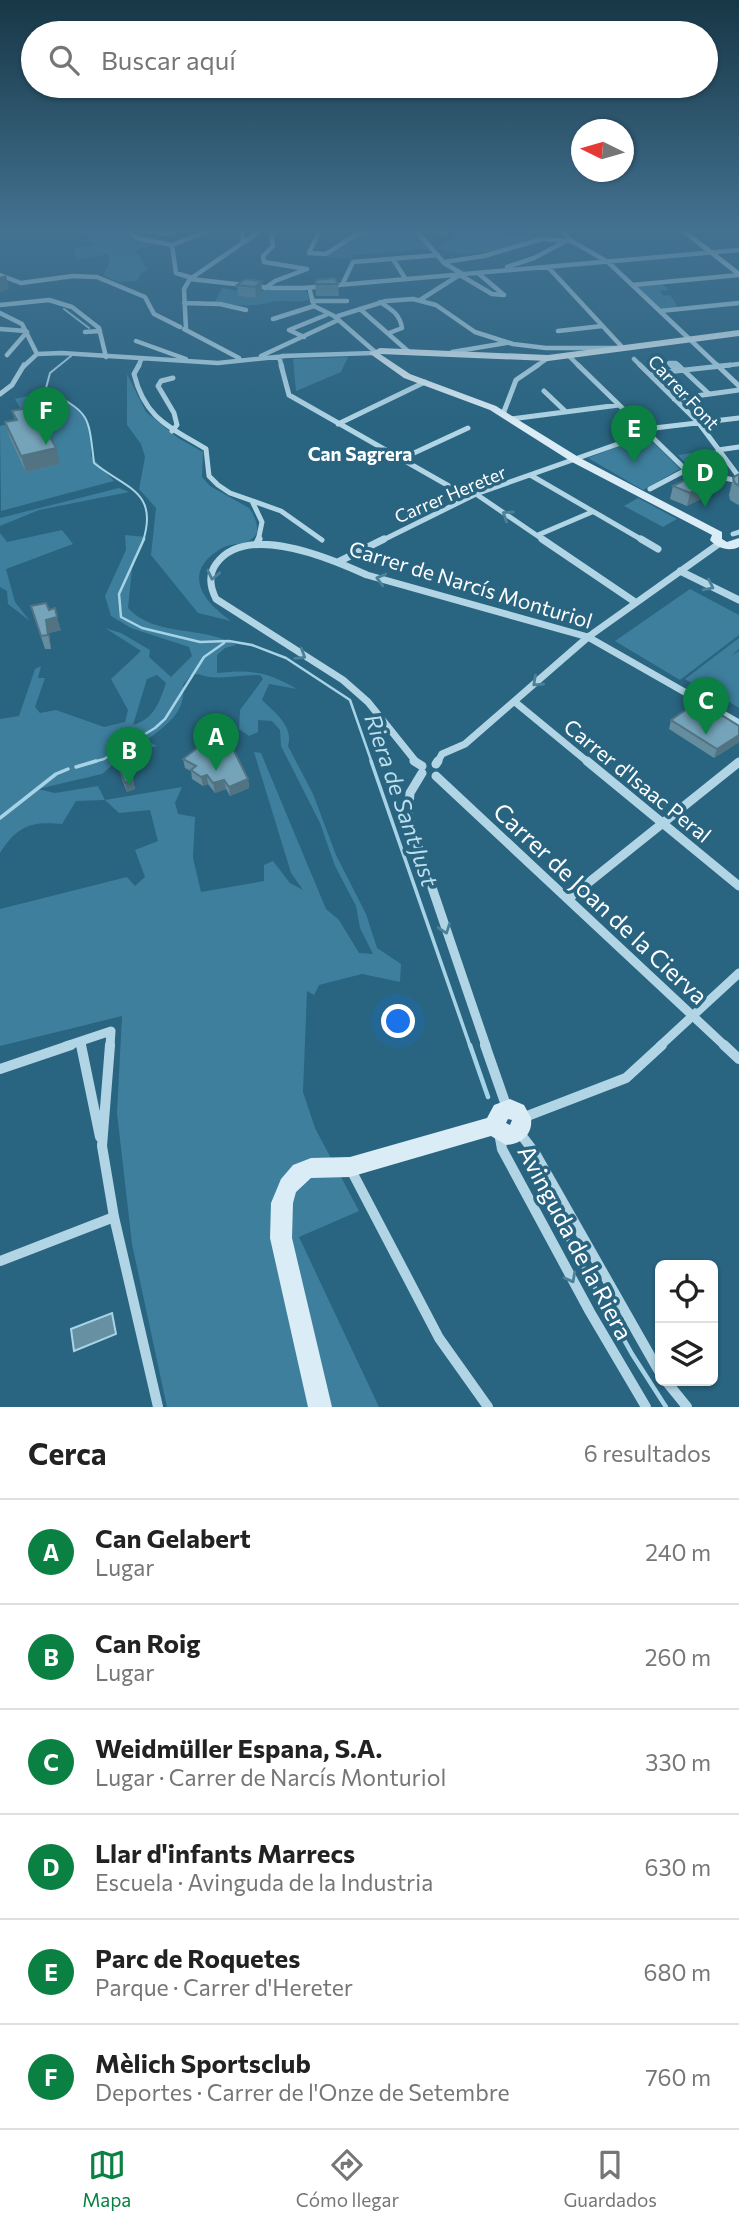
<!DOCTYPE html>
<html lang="es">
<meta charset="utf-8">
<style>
:root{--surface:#fff;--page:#f2f2f2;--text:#222;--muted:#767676;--line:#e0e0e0;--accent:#0b8043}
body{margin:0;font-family:Commissioner,sans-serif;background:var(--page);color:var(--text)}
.controls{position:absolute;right:21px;bottom:21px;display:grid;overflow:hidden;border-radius:10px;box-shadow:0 2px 5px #0004}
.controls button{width:63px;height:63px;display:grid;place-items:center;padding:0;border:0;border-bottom:2px solid var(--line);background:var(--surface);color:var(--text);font:35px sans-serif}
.compass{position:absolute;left:571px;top:119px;width:63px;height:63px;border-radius:50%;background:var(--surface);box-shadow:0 2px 5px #0004;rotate:275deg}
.you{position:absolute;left:399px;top:1022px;width:24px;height:24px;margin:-18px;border:5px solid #fff;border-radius:50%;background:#1a73e8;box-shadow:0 0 0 10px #1a73e833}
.badge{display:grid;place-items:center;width:46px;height:46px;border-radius:50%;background:var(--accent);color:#fff;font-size:23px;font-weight:700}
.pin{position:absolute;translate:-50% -58px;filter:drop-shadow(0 2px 4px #0008)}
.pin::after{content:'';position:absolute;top:37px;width:24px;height:21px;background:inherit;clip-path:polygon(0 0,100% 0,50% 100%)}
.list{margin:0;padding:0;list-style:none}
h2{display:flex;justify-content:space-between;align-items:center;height:91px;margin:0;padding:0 28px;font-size:30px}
h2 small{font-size:23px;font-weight:400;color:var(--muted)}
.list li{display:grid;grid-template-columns:46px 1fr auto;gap:21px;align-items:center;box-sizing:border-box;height:105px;padding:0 28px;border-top:2px solid var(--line)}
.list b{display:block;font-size:26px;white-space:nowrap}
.list p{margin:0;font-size:23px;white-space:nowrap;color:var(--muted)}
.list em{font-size:23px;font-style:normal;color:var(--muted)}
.icon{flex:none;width:38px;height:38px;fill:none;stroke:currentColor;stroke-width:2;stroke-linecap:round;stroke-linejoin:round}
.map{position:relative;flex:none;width:739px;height:1407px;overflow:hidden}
.search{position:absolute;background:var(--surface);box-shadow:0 2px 5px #0004;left:21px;right:21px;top:21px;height:77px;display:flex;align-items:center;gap:18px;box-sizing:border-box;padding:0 24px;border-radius:38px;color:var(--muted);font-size:26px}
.sheet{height:721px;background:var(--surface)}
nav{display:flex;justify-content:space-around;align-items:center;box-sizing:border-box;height:98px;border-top:2px solid var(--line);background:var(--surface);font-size:19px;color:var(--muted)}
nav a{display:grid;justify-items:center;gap:4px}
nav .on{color:var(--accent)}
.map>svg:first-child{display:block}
.green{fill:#3e7f9d;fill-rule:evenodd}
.water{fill:#6790a2;stroke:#a6d3e6;stroke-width:2}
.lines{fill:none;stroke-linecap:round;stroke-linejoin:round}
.stream-far3{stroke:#a6d3e6;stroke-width:2}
.stream-far2{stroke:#a6d3e6;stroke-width:2.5}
.stream-far1{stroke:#a6d3e6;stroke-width:3.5}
.stream{stroke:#a6d3e6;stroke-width:4.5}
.street-far4{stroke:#b1d5e5;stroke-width:4.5}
.street-far3{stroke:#b1d5e5;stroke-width:5}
.street-far2{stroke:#b1d5e5;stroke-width:7}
.street-far1{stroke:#b1d5e5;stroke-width:9}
.street{stroke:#b1d5e5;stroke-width:10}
.secondary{fill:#daecf5;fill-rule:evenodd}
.wall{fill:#658da0}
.shaded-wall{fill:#527382}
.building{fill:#75a4ba;stroke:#527382;stroke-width:2}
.oneway{stroke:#4b8099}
.labels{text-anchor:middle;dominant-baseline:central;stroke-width:7;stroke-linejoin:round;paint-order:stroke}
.far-street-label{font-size:18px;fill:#fff;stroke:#296480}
.far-neighbourhood-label{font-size:19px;font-weight:bold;fill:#fff;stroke:#296480}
.street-label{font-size:21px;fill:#fff;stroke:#296480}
.water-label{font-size:23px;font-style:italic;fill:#bcdeed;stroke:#296480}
.near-street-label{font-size:24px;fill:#fff;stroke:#296480}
</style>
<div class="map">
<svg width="739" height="1407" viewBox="0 0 739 1407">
<rect width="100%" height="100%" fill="#296480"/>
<path class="green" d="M70,229h50l10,10 30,5 -25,6 13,20 -7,3 -4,8 -19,1 -15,-7 5,-9 1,-12 -32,5 -3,-10 20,-4 -11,-12z
M384,229h26l21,20 -78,6 -1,4 -26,-2 27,-19z
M446,229h53l6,6h44c-37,11 -75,27 -112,13l17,-11z
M662,284l7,6 -9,1 4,5 6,-1 8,12 -17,3 -25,-24z
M222,288l18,3 -2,5 18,2 9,-9 40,1 6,9c-13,5 -27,0 -40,3 -22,6 -33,3 -56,0z
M348,357l-7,15 -45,19 -3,-32z
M127,374l19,38 32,26 25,14 -1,25 8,9 39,22c5,6 13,23 4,30 -7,7 -23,5 -31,10 -41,24 -20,53 9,73l-33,-8 -47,-58 5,-47 -17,-19 6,-32 -4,-13 -14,-19z
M50,391c32,22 42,24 41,65l23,25 -113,30 -1,-85 26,-7 -11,-20z
M640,438l14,5 26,26 -37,21 -55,-32z
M715,450l10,16 -2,6 -36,-7 -9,-10z
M119,488l10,4 -90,18 -39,16v-8z
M638,498l39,21 -14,8 -39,-21z
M62,530l11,14 -67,25 9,33 15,19 -22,-17 -1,-13 -7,-4v-54l7,9z
M125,535l21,2 -14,31 -4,40c28,30 74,17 108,37l-11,3 -8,7v18c34,-4 50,-1 80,16l-28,-5 -7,16c12,12 32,26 26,46l25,48 23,61 30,59 11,34 24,16 -1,18 -38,-8 -43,11 -5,10 -7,-4 -4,101 12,36 44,83 -60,26 80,170h-212l-35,-163 -15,-131 5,-97 -122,30v-137l127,-32 8,9 10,-9 -10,-27 23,-9 -8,-31 -31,3 -14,-13 -29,1 -14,23c-31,-3 -45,2 -62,29v-134l19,-3 16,-47 6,-3 -3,12h7l-10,29 5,6 16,-3 48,17 21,-5 3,-12 -17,-31 30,-28 -36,-23 16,5 29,17 -1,7 22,20 21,-21 -3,-9 -58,-19 -20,-12 -6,-20 21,-46zM198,674c16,7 42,1 62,1l3,4 -23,31 -1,19 10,7 9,-4v-12l14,1 8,9 1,16 39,77 15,43 21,40 4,22 13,26 -14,-1 -20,-33 -13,-11 -65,-156 -7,-1 37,121 12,17 -13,-7 -17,-22 -9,4v16l-63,11 -8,-34 2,-41 -17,-3 -3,-11 7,-16 -77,13 -7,-14 -43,7 -17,-4 64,-15 22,-19 33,-9 -10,-6c20,-16 39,-27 36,-55l8,-10zM157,675l9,8c-7,20 -12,36 -33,42l14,-46z
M690,589l49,26v20l-59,45 -65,-39z
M739,638v11l-8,7 8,-5v57l-42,-26 -4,2 -8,-5z"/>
<path class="water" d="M112,1313l4,21 -42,17 -3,-22z"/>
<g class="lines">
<path class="stream-far3" d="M64,309l25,19
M71,356l-21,17 -4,15c44,28 42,23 48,75 31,25 65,28 49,78"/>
<path class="stream-far2" d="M144,539l-25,55 2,23 21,11 58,14 29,-1 23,4 34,13 64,42 22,63
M90,763l14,-4 51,-31 10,-9 39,-62 20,-14"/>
<path class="stream-far1" d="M371,761l99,285
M76,767l20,-6
M0,818l56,-44 12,-5"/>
<path class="stream" d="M470,1045l18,52
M526,1164l106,190 34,53"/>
<path class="street-far4" d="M126,229l11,9 35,7
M140,229l28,5 14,-5
M242,229l1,14
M270,229l3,17 -10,10 1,6 43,7
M320,229l-11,24 17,1 29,-19 22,-6
M415,229l29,34 17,10
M429,229l17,4 -2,-4
M559,229l14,13 35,20 111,105
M172,245l4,28 16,5
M172,245l41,-16
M393,259l12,19
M444,262l40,-6 58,-17 28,2
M507,267l27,-9 32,-17
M548,267l75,81
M0,275l21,8 52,-7 24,1 48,20 9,17 26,13
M460,275l32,19 12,1 -26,-22
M190,279l81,9h33l435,-38
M343,283l10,-21 85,-7
M632,285l107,-10
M265,288l10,-7 32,-12
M310,291l4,15 20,10 40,35
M420,300l41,-26
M312,301h35
M380,302c11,7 20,12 22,26l-13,5
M184,303l36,1 26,6
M0,305l49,-5 23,7 27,21 7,29
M360,309l49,43
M660,311l79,-8
M0,313l22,11 15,30
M273,319l41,-13
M0,329l26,2
M184,329l55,29
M186,329l-2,-40 6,-10 73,-50
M558,331l44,-5
M85,332l15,-1
M304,337l-15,-7 37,-15
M136,341l50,18
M452,352l54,-9
M37,354l25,-1 156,10 68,-7
M7,355l20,-23
M568,355l12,12
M261,356l75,-35 2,-5 48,-15 27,-2 23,6 39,27 38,12 33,4h76
M282,356l91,-3
M279,357l3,10
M634,359l8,8
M23,367l14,-13
M138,367l3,-7
M535,367l13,-9
M673,367l-4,-4h7l4,4
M714,367l25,-3"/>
<path class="street-far3" d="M139,365l-5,9c11,45 36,53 72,75l3,27 9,9 12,8 51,18 41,29
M281,365l8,30 174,99h13l69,47
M578,365l108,105
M640,365l58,57 41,55
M671,365l6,5
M678,365l31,29
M717,365l22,21
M649,374l81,-9
M544,391l21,20
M0,394l12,-9 12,-20
M674,399l65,-9
M503,414l13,-34 22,-15
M511,419l108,-14
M338,424l87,-42
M646,429l93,-11
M172,431l5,-6 -3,-12 -16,-27 3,-5 12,-3
M718,450l21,-3
M401,459l67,-31
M686,470l53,11
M532,476l112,65
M650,489l36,-19
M252,501l10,21 -4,19
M733,534l6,-2
M538,535l54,-23
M381,541l95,-47 156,-55 14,-10"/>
<path class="street-far2" d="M542,539l93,63
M641,539l17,10
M257,543l2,-4
M338,562l46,-23
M680,571l59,29
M515,702l74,61
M417,763l-49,-61 -25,-22 -127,-81c-6,-12 -8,-24 0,-35 30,-42 114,-6 151,11l221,62 151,86
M437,763l5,-9 23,-10 123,-107 132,-94"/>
<path class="street-far1" d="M414,761l8,5
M587,761l152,125
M436,764l2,-3
M422,773l-12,20 -2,24 78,229
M436,776l289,270
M568,899l171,-137
M80,1042l1,4
M66,1046l45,-15 -1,15
M660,1046l79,-73"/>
<path class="street" d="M81,1045l19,92
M110,1045l-8,101 12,71 44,190
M485,1045l22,63
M724,1045l15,14
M0,1069l71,-24
M522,1118l104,-40 36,-33
M519,1132l16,21 125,220
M499,1133l3,16 88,163 56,95
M350,1168l89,170 49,69
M0,1261l114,-44
M666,1381l21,26"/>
<path class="secondary" d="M677,229h8l54,42v6z
M739,330v6l-191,25 -168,-7 30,20 86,32 84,52 142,74v7l5,3 12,-4v9c-10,5 -22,1 -29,-7l2,-5 -140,-73 -82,-52 -86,-32 -35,-25 11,-5 168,7z
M510,1099l14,6 7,13c2,16 -9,26 -25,27l-15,-9 -141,41 -39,1 -15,14 -3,11 -1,35 40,169h-24l-38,-169 1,-35 10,-24 12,-14 18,-7 39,-1 137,-39 7,-13zM508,1119l4,1 -2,5 -4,-2z"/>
</g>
<path class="wall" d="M315,280l23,4 1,12h-23z
M261,281l1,11 -6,6 -18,-2 -1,-11z
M12,411l48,53 -34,8 -16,-34 -5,-16 10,-2z
M739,474v30l-1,1 -8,-5 -1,-5 4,-17z
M673,486l39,7 -25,13 -17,-7z
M31,606l18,4 12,20 -12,3 2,16h-6z
M671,720l68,6v16l-25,16 -45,-29z
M235,753l13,26 1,9 -19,8 -4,-7 -11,4 -7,-9 -5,2 -11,-7 -1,-8 -6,-3 -2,-9z
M120,771l13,9 2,9 -8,3 -5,-12z"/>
<path class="shaded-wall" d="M6,275l3,14 -9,3v-15z
M261,281l1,11 -6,6 -1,-11z
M56,448l4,16 -34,8 -5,-16z
M715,480l-3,13 -25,13 3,-13z
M57,617l4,13 -12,3 2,16 -3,-14 -2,-15z
M739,735v7l-25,16 3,-9z
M207,775l1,9 -5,2 -2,-9z
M248,779l1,9 -19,8 -1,-9z
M133,780l2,9 -8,3 -2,-9z
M224,780l2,9 -11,4 -2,-10z"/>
<path class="building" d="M335,278l3,6h-22l-1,-4z
M245,279l16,2 -6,6 -18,-2z
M27,408l1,3 6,-2 22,39 -35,8 -16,-34 12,-2 -5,-9z
M703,474l12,6 -25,13 -17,-7 22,-11z
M739,474v12l-4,-3 -2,-5 4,-3z
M46,603l3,7 6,-2 2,9 -11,3 2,15 -7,1 -10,-30z
M699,701l40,25v9l-22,14 -46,-29z
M214,735l19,4 1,12 14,28 -19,8 -5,-7 -11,3 -6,-8 -6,2 -10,-7 5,-4 -13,-7z
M128,768l5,12 -8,3 -5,-12z"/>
<defs><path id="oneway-chevron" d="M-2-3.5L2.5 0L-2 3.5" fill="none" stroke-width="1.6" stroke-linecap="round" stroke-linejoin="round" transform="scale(1.75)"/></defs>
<g class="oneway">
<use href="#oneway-chevron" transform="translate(507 515) rotate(-146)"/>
<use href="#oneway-chevron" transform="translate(213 575) rotate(102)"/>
<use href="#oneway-chevron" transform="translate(381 579) rotate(-165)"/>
<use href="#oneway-chevron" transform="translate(709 586) rotate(26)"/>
<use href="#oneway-chevron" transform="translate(301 655) rotate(32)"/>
<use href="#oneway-chevron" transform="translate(537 682) rotate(138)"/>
<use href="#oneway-chevron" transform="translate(445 929) rotate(70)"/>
<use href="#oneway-chevron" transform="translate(571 1278) rotate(62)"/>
</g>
<linearGradient id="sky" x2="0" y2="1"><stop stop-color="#173746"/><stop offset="0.54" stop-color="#437291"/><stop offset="1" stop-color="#437291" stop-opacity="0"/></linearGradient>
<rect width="739" height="426" fill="url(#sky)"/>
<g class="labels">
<g class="far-street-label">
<text transform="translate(684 392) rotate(47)">Carrer Font</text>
<text transform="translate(450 494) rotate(-23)">Carrer Hereter</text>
</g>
<g class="far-neighbourhood-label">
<text x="360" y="453">Can Sagrera</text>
</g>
<g class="street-label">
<text transform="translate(471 584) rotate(17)">Carrer de Narcís Monturiol</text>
<text transform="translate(638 780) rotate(39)">Carrer d'Isaac Peral</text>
</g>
<g class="water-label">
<text transform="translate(402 800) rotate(71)">Riera de Sant Just</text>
</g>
<g class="near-street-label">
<text transform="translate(601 903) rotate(43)">Carrer de Joan de la Cierva</text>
<text transform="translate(576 1242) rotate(62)">Avinguda de la Riera</text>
</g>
</g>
</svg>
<div class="controls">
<button><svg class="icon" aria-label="locate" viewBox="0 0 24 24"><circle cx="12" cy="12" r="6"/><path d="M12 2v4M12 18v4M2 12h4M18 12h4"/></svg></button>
<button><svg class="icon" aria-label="layers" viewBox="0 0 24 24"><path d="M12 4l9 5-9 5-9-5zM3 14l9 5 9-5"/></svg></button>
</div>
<svg class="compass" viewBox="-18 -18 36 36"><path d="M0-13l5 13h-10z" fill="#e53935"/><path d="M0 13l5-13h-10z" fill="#767676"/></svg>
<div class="you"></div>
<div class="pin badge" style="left:216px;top:771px">A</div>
<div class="pin badge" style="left:129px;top:785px">B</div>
<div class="pin badge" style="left:706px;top:735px">C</div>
<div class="pin badge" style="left:705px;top:507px">D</div>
<div class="pin badge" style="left:634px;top:463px">E</div>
<div class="pin badge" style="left:46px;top:445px">F</div>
<div class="search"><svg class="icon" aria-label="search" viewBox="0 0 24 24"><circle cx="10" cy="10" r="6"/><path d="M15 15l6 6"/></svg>Buscar aquí</div>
</div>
<section class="sheet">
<h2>Cerca<small>6 resultados</small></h2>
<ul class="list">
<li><span class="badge">A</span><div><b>Can Gelabert</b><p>Lugar</p></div><em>240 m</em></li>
<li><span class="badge">B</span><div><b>Can Roig</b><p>Lugar</p></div><em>260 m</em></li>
<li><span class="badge">C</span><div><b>Weidmüller Espana, S.A.</b><p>Lugar · Carrer de Narcís Monturiol</p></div><em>330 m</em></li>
<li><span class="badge">D</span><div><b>Llar d'infants Marrecs</b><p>Escuela · Avinguda de la Industria</p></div><em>630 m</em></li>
<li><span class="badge">E</span><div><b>Parc de Roquetes</b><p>Parque · Carrer d'Hereter</p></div><em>680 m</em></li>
<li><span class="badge">F</span><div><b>Mèlich Sportsclub</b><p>Deportes · Carrer de l'Onze de Setembre</p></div><em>760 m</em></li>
</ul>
</section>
<nav>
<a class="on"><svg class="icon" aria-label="map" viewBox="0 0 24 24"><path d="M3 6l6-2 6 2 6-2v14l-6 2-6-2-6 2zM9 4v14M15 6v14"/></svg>Mapa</a>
<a><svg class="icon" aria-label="directions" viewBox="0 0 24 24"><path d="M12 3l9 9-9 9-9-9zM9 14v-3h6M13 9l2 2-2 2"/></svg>Cómo llegar</a>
<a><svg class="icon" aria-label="saved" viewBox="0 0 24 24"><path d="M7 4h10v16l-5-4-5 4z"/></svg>Guardados</a>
</nav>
